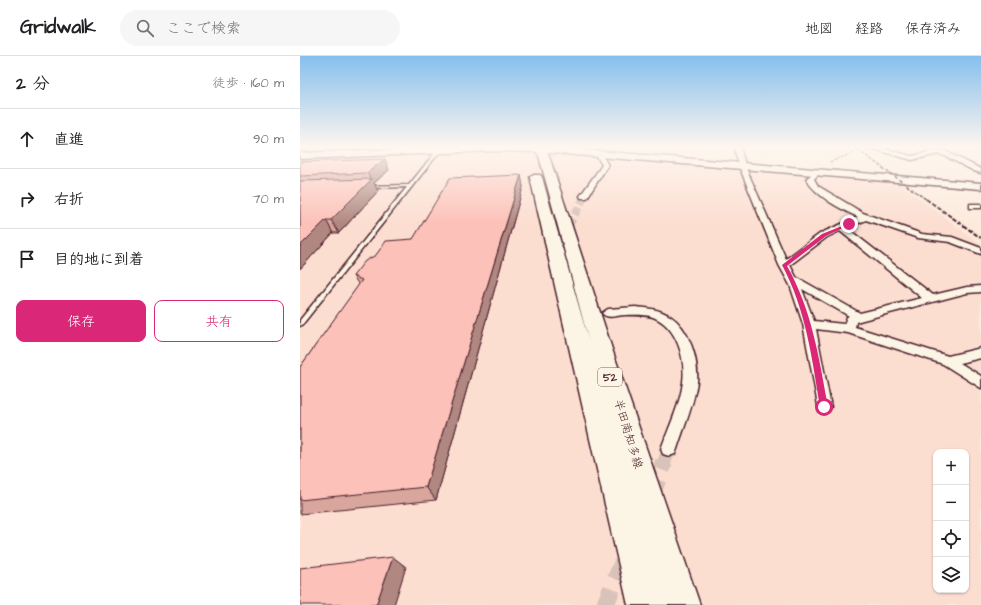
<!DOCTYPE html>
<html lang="ja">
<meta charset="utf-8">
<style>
:root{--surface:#fff;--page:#f6f6f6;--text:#202124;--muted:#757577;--line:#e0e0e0;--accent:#db2777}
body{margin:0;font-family:"Architects Daughter","Klee One",sans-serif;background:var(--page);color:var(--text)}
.controls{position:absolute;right:12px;bottom:12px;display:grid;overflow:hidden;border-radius:8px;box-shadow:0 1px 3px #0004}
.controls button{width:36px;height:36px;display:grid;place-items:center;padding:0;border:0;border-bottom:1px solid var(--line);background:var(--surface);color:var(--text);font:20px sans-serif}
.stop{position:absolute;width:12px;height:12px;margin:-9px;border:3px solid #db2777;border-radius:50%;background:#fff}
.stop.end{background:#db2777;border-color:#fff;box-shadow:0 1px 4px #0008}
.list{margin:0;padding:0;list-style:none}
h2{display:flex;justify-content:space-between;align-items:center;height:52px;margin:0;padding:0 16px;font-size:17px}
h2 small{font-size:13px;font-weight:400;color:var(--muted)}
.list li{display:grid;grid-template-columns:26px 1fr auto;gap:12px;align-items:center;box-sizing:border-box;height:60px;padding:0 16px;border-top:1px solid var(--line)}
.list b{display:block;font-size:15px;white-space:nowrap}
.list em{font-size:13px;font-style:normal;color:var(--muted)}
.actions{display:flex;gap:8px;padding:12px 16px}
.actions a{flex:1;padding:9px 0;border:1px solid var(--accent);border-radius:8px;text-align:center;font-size:14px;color:var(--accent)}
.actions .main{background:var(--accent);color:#fff}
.icon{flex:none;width:22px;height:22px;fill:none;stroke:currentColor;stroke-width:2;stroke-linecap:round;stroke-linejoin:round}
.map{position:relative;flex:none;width:681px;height:549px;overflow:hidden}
header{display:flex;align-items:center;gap:24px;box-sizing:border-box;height:56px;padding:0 20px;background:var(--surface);border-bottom:1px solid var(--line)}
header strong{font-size:19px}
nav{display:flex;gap:22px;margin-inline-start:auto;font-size:14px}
.search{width:280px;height:36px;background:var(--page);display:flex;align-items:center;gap:10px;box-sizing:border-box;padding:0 14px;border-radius:22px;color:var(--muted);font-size:15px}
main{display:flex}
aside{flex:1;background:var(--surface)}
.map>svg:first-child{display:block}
.built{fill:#fcded1;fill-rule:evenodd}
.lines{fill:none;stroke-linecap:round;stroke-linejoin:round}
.street-tunnel-far3{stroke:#d8c2b9;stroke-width:7;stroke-dasharray:7 3.5;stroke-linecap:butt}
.street-tunnel-far2{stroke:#d8c2b9;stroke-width:8;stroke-dasharray:8 4.5;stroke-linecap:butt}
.street-tunnel-far1{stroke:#d8c2b9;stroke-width:14;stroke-dasharray:14 7;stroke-linecap:butt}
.street-tunnel{stroke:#d8c2b9;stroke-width:18;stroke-dasharray:18 10;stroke-linecap:butt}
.lane-casing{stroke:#4a1f2b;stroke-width:3}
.street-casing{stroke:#4a1f2b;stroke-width:3}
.secondary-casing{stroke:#4a1f2b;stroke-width:3}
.primary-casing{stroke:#4a1f2b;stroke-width:3}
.path{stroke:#4a1f2b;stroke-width:1.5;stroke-dasharray:2.5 1.5;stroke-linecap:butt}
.lane{fill:#fcf5e5;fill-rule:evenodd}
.street{fill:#fcf5e5;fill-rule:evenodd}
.secondary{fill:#fcf5e5;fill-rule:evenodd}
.primary{fill:#fcf5e5;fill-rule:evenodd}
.rail-far1{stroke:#4a1f2b;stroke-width:1.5;stroke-dasharray:3.5 1.5;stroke-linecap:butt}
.rail{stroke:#4a1f2b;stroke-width:2;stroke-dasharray:4.5 2;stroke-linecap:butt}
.wall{fill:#d9a69e;stroke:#4a1f2b}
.shaded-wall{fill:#b08781;stroke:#4a1f2b}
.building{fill:#fcc1b8;stroke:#4a1f2b}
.route{fill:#db2777}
.labels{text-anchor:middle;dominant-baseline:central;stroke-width:3.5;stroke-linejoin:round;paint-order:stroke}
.shield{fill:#fcf5e5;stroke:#7f5f63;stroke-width:1}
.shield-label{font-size:11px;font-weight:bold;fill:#4a1f2b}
.street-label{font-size:12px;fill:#4a1f2b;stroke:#fcf5e5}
</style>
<header>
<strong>Gridwalk</strong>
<div class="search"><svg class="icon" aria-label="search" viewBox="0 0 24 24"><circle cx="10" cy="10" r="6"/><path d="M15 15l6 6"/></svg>ここで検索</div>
<nav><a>地図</a><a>経路</a><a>保存済み</a></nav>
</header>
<main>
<aside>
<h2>2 分<small>徒歩 · 160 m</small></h2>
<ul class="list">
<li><svg class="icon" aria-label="ahead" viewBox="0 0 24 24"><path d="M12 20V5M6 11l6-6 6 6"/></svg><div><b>直進</b></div><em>90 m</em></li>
<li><svg class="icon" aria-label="right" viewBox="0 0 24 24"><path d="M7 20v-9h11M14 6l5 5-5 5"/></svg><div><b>右折</b></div><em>70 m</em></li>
<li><svg class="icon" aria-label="arrive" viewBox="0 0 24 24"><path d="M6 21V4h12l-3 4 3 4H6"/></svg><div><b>目的地に到着</b></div></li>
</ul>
<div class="actions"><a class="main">保存</a><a>共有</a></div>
</aside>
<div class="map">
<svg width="681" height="549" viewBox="0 0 681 549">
<rect width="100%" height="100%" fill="#fcebdc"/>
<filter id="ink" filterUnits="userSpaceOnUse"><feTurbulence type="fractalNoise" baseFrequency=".025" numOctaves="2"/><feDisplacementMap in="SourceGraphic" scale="8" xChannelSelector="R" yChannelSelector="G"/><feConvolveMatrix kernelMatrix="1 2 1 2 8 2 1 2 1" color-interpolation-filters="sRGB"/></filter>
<g filter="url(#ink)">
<path class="built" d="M0,91h269l328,35 84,62v361h-681zM636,396h30v138h-30z"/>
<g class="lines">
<path class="street-tunnel-far3" d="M282,144l2,-4"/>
<path class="street-tunnel-far2" d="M266,181l-1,-4 18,-34"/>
<path class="street-tunnel-far1" d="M364,407l5,-14"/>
<path class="street-tunnel" d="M351,440l13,-34
M305,549l21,-50"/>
<defs>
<path id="lane" d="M138,93l3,1 -139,175 -2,1v-6l107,-133 -39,1 -2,-1 1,-1 42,-1z"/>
<path id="street" d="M434,91h6l6,21 40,91 35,-26 37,-16c-19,-9 -41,-20 -52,-38l11,-9 3,2 -6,7 4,7 45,27 59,21 30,3 29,11v6l-31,-12 -32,-4 -52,-18 -19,8 86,67 34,-8 14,-1v6l-14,1 -104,27 -7,2 -1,5 93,29 33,-8v10l-21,5 21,13v12l-38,-24 -95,-31 -32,-4 15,78 -2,4 -5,2 -5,-2 -16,-87 -13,-39 -11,-20 -39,-97zM540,175l82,67 -62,15 -64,-36 -6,-12 37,-28zM502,233l47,27 -2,1 -3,7 -30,-3z
M566,91h11l35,9 26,-6 7,1 36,18v4l-7,-2 -31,-16 -5,-1 -26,6z
M298,95l2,1 8,13 -21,33h-6l-1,-2 22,-31 -7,-12z
M670,148h11v4h-11z
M335,251c12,1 24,2 35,9 19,12 29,44 27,66 -3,22 -13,45 -20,67l-2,5 -6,2 -6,-2 -2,-5c8,-22 19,-44 22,-67 3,-23 -6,-56 -30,-65 -9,-3 -19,-2 -28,-2 -7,0 -18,5 -23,-2l6,-4z"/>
<path id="secondary" d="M149,91h101l431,36v6l-441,-37 -46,-1 -194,8v-6z"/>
<path id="primary" d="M236,91h8l5,9 64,196 87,253h-36l-62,-218 62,218h-36l-98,-428 2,-2h8l2,2 47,165 -50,-186 -4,-7z"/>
</defs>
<use href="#lane" class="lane-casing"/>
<use href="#street" class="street-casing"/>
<use href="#secondary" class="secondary-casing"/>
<use href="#primary" class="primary-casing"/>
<path class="path" d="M530,106l23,-9 5,-6"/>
<use href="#lane" class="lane"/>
<use href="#street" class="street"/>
<use href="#secondary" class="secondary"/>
<use href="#primary" class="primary"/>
<path class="rail-far1" d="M554,91l73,53"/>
<path class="rail" d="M626,143l55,39"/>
</g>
<path class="wall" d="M0,106l89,8 -15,13 4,8 -39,42h-6l-33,36z
M221,119l2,12 -87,313 -136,14v-147l59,-82 -6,-9 60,-37z"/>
<path class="shaded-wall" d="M85,103l4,11 -15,13 4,8 -39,42 -8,-13 40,-40 -4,-7z
M221,119l2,12 -87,313 -10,-13z
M26,164l7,13 -33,36v-23z
M93,501l13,10 -12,38h-18z"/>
<path class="building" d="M85,103l-18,14 -67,3v-14z
M221,119l-95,312 -126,13v-133l62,-87 -9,-4 12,-15 11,-6 10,-14 27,-2 37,-61z
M72,123l-41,41h-5l-26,26v-65z
M93,501l-17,48h-76v-37z"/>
</g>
<linearGradient id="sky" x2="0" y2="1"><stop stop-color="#86bfed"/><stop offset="0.54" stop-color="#fef6ef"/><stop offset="1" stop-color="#fef6ef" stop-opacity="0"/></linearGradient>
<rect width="681" height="168" fill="url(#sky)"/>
<path class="route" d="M547,168h4l-25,12 -39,30c25,44 32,92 41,141l-4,3 -4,-3c-8,-49 -14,-97 -38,-142l40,-31z"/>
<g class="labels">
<rect class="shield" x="298" y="312" width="24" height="18" rx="3"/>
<g class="shield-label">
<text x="310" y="321">52</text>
</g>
<g class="street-label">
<text transform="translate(328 378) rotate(73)">半田南知多線</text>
</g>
</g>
</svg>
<div class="controls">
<button>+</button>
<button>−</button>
<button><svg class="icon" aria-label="locate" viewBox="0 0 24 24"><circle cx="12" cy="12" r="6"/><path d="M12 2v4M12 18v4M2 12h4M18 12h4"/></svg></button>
<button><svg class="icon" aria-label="layers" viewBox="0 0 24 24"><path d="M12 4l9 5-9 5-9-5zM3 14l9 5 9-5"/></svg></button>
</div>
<div class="stop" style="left:524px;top:351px"></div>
<div class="stop end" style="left:549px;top:168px"></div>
</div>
</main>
